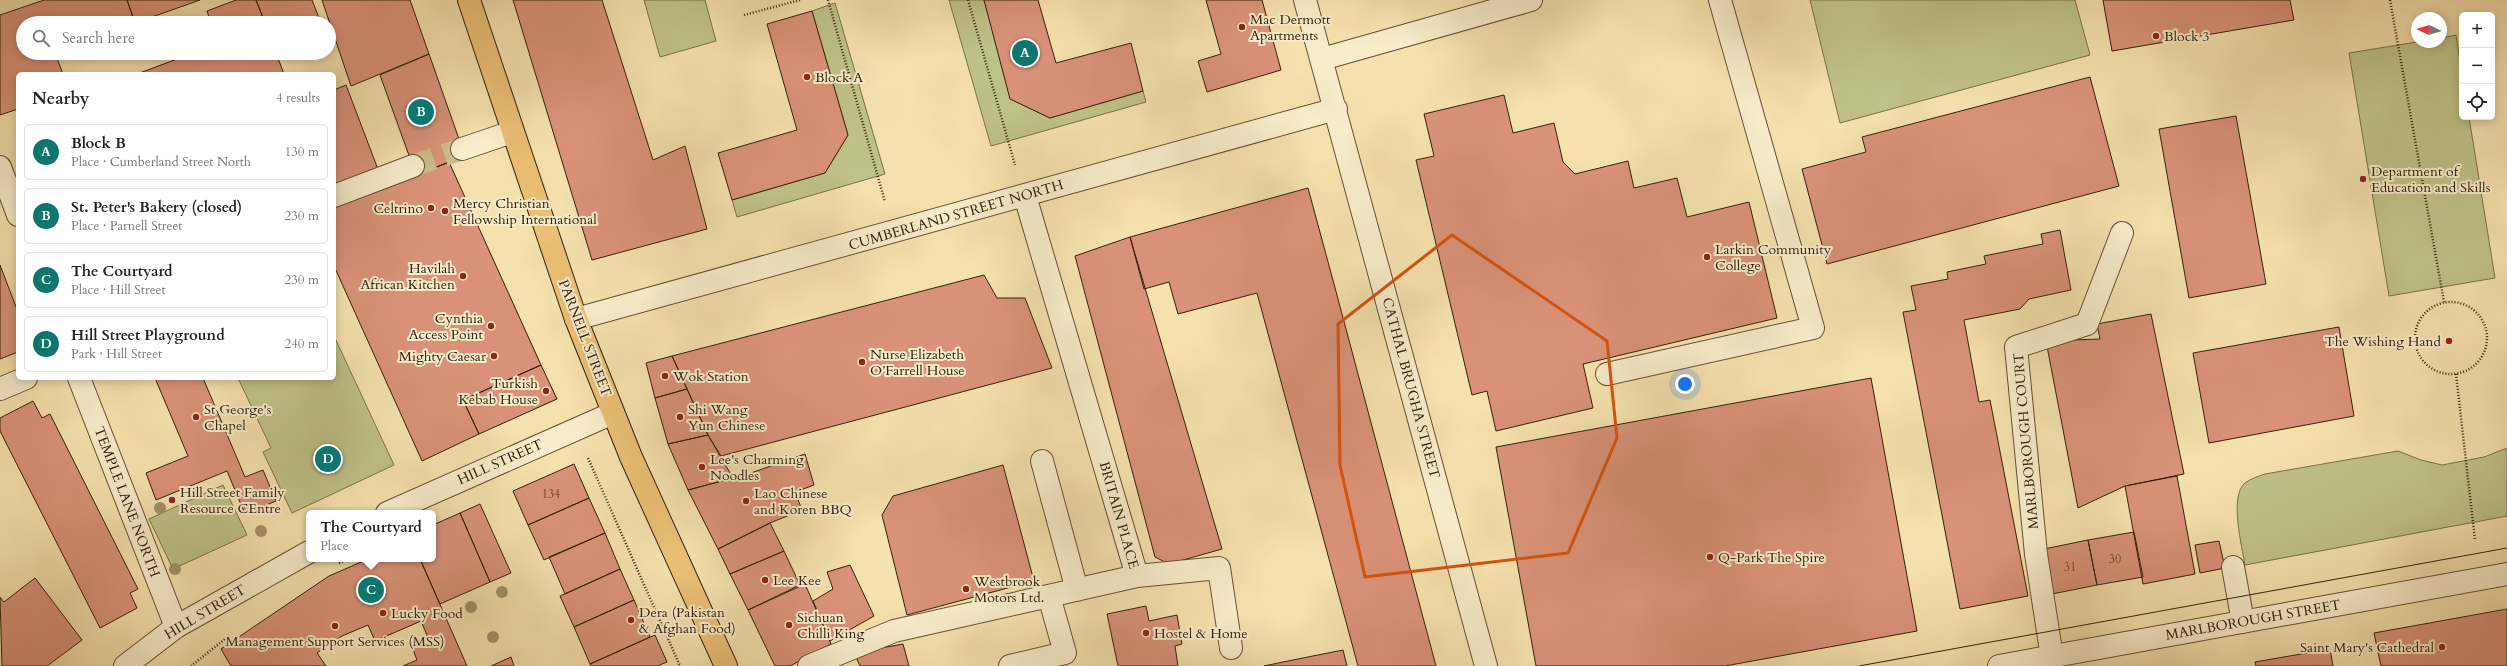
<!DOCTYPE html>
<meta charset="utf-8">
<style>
:root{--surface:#fff;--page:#f6f6f6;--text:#222;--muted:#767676;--line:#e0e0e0;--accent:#0f766e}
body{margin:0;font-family:Cardo,serif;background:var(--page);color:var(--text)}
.controls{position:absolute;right:12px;top:12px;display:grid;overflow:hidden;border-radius:6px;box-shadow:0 2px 10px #0003}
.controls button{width:36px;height:36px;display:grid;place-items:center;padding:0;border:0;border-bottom:1px solid var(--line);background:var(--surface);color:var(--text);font:20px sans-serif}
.compass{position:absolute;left:2411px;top:12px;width:36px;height:36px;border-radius:50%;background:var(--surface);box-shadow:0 2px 10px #0003;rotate:274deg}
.you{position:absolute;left:1685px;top:384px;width:14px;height:14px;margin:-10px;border:3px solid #fff;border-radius:50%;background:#1a73e8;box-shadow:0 0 0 6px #1a73e833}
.badge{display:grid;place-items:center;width:26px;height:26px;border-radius:50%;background:var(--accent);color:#fff;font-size:13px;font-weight:700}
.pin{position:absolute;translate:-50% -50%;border:2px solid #fff;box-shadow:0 1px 4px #0006}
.popup{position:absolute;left:306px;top:510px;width:130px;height:52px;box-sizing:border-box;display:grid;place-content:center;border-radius:6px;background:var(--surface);filter:drop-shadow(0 1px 3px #0005);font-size:13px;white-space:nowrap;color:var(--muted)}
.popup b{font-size:15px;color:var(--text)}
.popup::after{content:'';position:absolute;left:50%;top:100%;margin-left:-8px;border:8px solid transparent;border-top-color:var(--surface)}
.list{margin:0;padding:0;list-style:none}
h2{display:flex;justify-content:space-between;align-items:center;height:52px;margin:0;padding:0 16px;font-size:17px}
h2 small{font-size:13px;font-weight:400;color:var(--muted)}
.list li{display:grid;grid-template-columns:26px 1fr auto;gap:12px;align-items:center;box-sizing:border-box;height:56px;margin:0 8px 8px;padding:0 8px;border:1px solid var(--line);border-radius:6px}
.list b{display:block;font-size:15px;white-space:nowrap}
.list p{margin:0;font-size:13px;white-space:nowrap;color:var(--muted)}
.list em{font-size:13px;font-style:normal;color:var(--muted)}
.icon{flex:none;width:22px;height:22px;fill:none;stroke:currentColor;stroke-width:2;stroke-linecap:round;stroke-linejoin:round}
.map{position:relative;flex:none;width:2507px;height:666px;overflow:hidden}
.search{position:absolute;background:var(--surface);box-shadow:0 2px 10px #0003;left:16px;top:16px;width:320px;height:44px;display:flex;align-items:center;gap:10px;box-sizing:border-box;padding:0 14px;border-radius:22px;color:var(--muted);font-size:15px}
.panel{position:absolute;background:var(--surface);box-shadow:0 2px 10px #0003;left:16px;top:72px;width:320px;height:308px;border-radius:6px}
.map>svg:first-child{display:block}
.green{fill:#bfc288;stroke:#7a7148}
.building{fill:#d99279;stroke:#342009}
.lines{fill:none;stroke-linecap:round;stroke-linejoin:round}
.minor-tunnel{stroke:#ceba8c;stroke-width:22;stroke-dasharray:22 11;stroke-linecap:butt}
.minor-casing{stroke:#645032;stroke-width:24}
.major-casing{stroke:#342009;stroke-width:24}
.path{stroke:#342009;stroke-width:2.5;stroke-dasharray:1 2;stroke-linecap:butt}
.minor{stroke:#f8ecca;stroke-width:22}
.major{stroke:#eac076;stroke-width:22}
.tram{stroke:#342009;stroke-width:1}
.tree{fill:#a29268}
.marked{fill:none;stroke:#d6530c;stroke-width:3;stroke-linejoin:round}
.poi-dot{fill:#8f2418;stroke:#f8ecca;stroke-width:1.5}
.labels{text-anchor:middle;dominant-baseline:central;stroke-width:4;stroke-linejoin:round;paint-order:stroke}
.number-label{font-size:12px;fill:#5d3c25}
.poi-label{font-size:14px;fill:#342009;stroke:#f8ecca;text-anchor:start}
.street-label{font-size:14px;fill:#342009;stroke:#f8ecca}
</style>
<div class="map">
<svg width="2507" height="666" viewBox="0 0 2507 666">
<rect width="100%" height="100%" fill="#f5e1ad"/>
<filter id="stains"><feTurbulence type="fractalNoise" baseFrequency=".005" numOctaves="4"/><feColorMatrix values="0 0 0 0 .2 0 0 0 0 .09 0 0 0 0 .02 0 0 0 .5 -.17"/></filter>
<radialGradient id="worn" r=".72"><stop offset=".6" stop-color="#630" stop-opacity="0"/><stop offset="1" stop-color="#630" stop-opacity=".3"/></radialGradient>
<path class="green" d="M644,0h61l11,41 -56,16z
M949,0h35l27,99 39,19 93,-27 3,11 -155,44z
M1810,0h265l15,55 -250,68z
M835,3l50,171 -148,43 -5,-17 93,-27 23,-38 -36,-124z
M2456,35l6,39v43h7l26,161 -106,18 -40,-243 68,-11h24v-4z
M334,336l60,129 -102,48 -29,-61 8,-4 -33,-70h96z
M2507,448v68l-262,49c-3,-18 -16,-69 0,-82 5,-4 14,-7 20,-9l133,-23 23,9 21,5 42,-8z
M223,485l24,50 -74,34 -24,-50z"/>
<path class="building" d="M44,0h83l8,23h-112v30h32l8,21h-45v35l-18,6v-100z
M127,0h73l-65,23z
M236,0h20l9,23h-54l-4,-12z
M256,0h56l9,23h-56z
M322,0h88l19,54 -78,32z
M513,0h89l51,160 32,-14 22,83 -115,31z
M984,0h54l18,63 75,-20 12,48 -93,27 -40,-19z
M1206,0h56l19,70 -74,22 -9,-31 23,-7z
M2103,0h187l4,20 -182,31z
M812,11l36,124 -23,38 -93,27 -14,-47 79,-23 -30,-106z
M193,53h17l1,2 6,-2h59l8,21h-147z
M429,54l36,102 -49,19 -36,-100z
M2090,77l29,109 -292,78 -25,-95 64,-17 -4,-15z
M346,85l33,87 -45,17v-99z
M1504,95l9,38 41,-10 9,39 12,12 53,-13 6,27 43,-10 10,39 62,-15 28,116 -194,46 10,44 -97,23 -9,-40 -15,4 -56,-235 18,-4 -10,-42z
M2236,116l30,168 -77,14 -30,-169z
M449,162l92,203 -78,35 16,34 -57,27 -88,-195v-58z
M1308,188l26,96 102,382h-78l-101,-373 -79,21 -9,-32 -25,7 -14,-52z
M2060,230l11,60 -42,9 -9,10 -56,11 15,82 11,-2 38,196 -68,13 -57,-297 13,-2 -5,-24 37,-7 -1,-7 39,-8 -2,-8 59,-12 -2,-10z
M1130,237l92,312 -53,15 -14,-7 -80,-301z
M0,265l18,47v40l-18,7z
M984,275l13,23h28l27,70 -331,88 -13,-21 -36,-79z
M2151,314l33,160 -59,12 -47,22 -32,-167 54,-2 -3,-15z
M2339,327l15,89 -145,27 -16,-90z
M672,356l15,33 -32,9 -9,-35z
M541,365l16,34 -78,35 -16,-34z
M155,378h48l42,99 18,-7 13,31 -31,13 -18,-43 -71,29 -10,-27 42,-17z
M1871,378l46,253 -192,35h-189l-40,-219z
M687,389l21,46 -40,9 -13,-46z
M33,401l9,17 8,-4 88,175 -8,4 7,15 -37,20 -100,-197v-13z
M708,435l25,43 -45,12 -20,-46z
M805,454l9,31 -19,7 7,18 -32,13 -52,26 -30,-59 60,-16z
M574,464l15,34 -61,27 -15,-34z
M1003,465l31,116 -127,34 -25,-100 11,-19z
M2177,476l18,98 -52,10 -18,-98z
M589,498l16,35 -61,27 -16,-35z
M480,504l31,69 -21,9 -30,-69z
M460,513l30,69 -50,22 -20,-45h13v-34z
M770,523l14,28 -54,23 -12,-25z
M2134,532l9,45 -46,8 -9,-45z
M605,533l15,36 -55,25 -16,-37z
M2088,540l9,45 -45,9 -8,-45z
M2219,541l6,27 -25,5 -5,-28z
M784,551l16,34 -52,25 -18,-36z
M368,559h52l47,107h-64l14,-6 -5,-13 17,-7 -8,-19 -46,20 -7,-16 -26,11 -25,17 9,13h-95l-10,-17 108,-73z
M850,565l24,51 -44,25 -17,-40 20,-12 -6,-17z
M620,569l14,31 -60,27 -14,-31z
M35,578l47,62 -35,26h-45l-2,-69 4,5z
M805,584l26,60 -41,22h-15l-27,-56z
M634,600l16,37 -60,27 -16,-37z
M1146,606l3,15 28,-6 5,29 -7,2 3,20h-60l-11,-52z
M2507,609v57h-126l-7,-33z
M655,635l12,27 -10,4h-66l-1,-2z
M903,644l6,22h-49l-6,-13z
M2330,649l3,17h-77l-1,-4z
M1343,650l4,16h-83l19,-4z
M511,657l3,9h-23z"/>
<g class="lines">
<path class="minor-tunnel" d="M413,166l49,-17"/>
<defs>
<path id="minor" d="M1305,0l181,666
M1322,59l209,-59
M462,149l50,-17
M0,167l18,48
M334,196l79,-30
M576,319l760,-210
M1607,374l206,-46 -93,-328
M79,378l97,249
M0,389l26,-11
M1042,461l35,129
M387,513l226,-100
M2233,567l10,55
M1137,576l82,-8 12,80
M2052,657l-16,-103 -20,-207 71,-23 35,-91
M125,666l51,-39 133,-75
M809,666l85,-35 243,-55 -112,-380
M1010,666l55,-13 -16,-57
M1999,666l508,-92"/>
<path id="major" d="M469,0l107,319 55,138 95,209"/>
</defs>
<use href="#minor" class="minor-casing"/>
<use href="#major" class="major-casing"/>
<path class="path" d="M828,0l57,202
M968,0l47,165
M2390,0l54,302
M744,15l56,-15
M2415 338a36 36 0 1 1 72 0a36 36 0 1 1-72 0Z
M2456,374l19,166
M588,458l92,208
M339,563l9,-4
M191,666l39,-31"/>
<use href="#minor" class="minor"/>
<use href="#major" class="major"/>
<path class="tram" d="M1859,666l648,-118"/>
</g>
<g class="tree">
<circle cx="160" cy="508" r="6"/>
<circle cx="261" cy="531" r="6"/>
<circle cx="175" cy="569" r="6"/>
<circle cx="502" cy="592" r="6"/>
<circle cx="471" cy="607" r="6"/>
<circle cx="493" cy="637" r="6"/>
</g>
<path class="marked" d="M1452,235l155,106 10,97 -49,115 -203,24 -25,-112 -2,-141z"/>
<g class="poi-dot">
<circle cx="1242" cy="27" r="4"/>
<circle cx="2156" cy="36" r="4"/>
<circle cx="807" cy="77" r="4"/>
<circle cx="2363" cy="179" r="4"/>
<circle cx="431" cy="208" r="4"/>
<circle cx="445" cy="211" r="4"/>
<circle cx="1707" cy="257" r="4"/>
<circle cx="463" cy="276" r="4"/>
<circle cx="491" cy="326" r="4"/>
<circle cx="2449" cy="341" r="4"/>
<circle cx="494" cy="356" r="4"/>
<circle cx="862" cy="362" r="4"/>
<circle cx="665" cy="376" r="4"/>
<circle cx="546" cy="391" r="4"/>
<circle cx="196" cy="417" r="4"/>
<circle cx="680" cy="417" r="4"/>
<circle cx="702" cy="467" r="4"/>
<circle cx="172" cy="500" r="4"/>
<circle cx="746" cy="501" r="4"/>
<circle cx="1710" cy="557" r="4"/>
<circle cx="765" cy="580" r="4"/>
<circle cx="966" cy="589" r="4"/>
<circle cx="383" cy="613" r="4"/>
<circle cx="631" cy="620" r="4"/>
<circle cx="789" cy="625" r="4"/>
<circle cx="335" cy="626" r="4"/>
<circle cx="1146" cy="633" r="4"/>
<circle cx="2442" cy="647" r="4"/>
</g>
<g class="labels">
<g class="number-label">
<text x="551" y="494">134</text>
<text x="2115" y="559">30</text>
<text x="2070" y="567">31</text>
</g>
<g class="poi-label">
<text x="1250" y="19">Mac Dermott<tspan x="1250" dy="16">Apartments</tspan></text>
<text x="2164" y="36">Block 3</text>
<text x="815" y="77">Block A</text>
<text x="2371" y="171">Department of<tspan x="2371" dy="16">Education and Skills</tspan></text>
<text x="453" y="203">Mercy Christian<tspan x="453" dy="16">Fellowship International</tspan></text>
<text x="423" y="208" text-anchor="end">Celtrino</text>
<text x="1715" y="249">Larkin Community<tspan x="1715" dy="16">College</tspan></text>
<text x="455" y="268" text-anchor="end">Havilah<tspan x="455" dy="16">African Kitchen</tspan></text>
<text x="483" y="318" text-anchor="end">Cynthia<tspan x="483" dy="16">Access Point</tspan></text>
<text x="2441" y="341" text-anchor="end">The Wishing Hand</text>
<text x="870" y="354">Nurse Elizabeth<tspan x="870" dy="16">O’Farrell House</tspan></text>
<text x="486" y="356" text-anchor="end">Mighty Caesar</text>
<text x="673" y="376">Wok Station</text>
<text x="538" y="383" text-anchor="end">Turkish<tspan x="538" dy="16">Kebab House</tspan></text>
<text x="204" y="409">St George's<tspan x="204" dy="16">Chapel</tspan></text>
<text x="688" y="409">Shi Wang<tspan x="688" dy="16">Yun Chinese</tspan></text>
<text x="710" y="459">Lee's Charming<tspan x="710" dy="16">Noodles</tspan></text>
<text x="180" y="492">Hill Street Family<tspan x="180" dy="16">Resource CEntre</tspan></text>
<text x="754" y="493">Lao Chinese<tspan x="754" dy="16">and Koren BBQ</tspan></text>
<text x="1718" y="557">Q-Park The Spire</text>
<text x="773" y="580">Lee Kee</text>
<text x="974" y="581">Westbrook<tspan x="974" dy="16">Motors Ltd.</tspan></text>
<text x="639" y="612">Dera (Pakistan<tspan x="639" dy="16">&amp; Afghan Food)</tspan></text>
<text x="391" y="613">Lucky Food</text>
<text x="797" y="617">Sichuan<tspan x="797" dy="16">Chilli King</tspan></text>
<text x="1154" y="633">Hostel &amp; Home</text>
<text x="335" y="641" text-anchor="middle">Management Support Services (MSS)</text>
<text x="2434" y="647" text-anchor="end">Saint Mary's Cathedral</text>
</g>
<g class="street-label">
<text transform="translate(956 215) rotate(-16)">CUMBERLAND STREET NORTH</text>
<text transform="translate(585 338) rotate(69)">PARNELL STREET</text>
<text transform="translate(1411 388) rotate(75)">CATHAL BRUGHA STREET</text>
<text transform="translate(2026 441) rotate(-95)">MARLBOROUGH COURT</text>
<text transform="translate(500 462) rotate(-24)">HILL STREET</text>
<text transform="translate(127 502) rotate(69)">TEMPLE LANE NORTH</text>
<text transform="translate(1119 515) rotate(74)">BRITAIN PLACE</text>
<text transform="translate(205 612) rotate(-31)">HILL STREET</text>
<text transform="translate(2253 620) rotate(-10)">MARLBOROUGH STREET</text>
</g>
</g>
<rect width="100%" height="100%" filter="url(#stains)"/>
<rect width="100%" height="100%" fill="url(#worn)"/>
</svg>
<div class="controls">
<button>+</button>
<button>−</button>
<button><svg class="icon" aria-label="locate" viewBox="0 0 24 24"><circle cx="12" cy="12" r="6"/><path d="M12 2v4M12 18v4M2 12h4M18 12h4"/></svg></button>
</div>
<svg class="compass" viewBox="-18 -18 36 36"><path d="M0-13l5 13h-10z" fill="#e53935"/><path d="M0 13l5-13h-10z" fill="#767676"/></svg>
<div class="you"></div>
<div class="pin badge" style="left:1025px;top:53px">A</div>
<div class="pin badge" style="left:421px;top:112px">B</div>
<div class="pin badge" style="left:371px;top:590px">C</div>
<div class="popup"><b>The Courtyard</b>Place</div>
<div class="pin badge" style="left:328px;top:459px">D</div>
<div class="search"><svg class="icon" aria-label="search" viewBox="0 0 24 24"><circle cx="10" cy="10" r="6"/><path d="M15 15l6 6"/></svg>Search here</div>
<section class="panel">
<h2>Nearby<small>4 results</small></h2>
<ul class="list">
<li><span class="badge">A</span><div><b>Block B</b><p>Place · Cumberland Street North</p></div><em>130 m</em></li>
<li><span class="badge">B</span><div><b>St. Peter's Bakery (closed)</b><p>Place · Parnell Street</p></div><em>230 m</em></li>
<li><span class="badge">C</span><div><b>The Courtyard</b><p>Place · Hill Street</p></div><em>230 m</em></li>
<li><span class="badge">D</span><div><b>Hill Street Playground</b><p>Park · Hill Street</p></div><em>240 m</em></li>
</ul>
</section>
</div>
